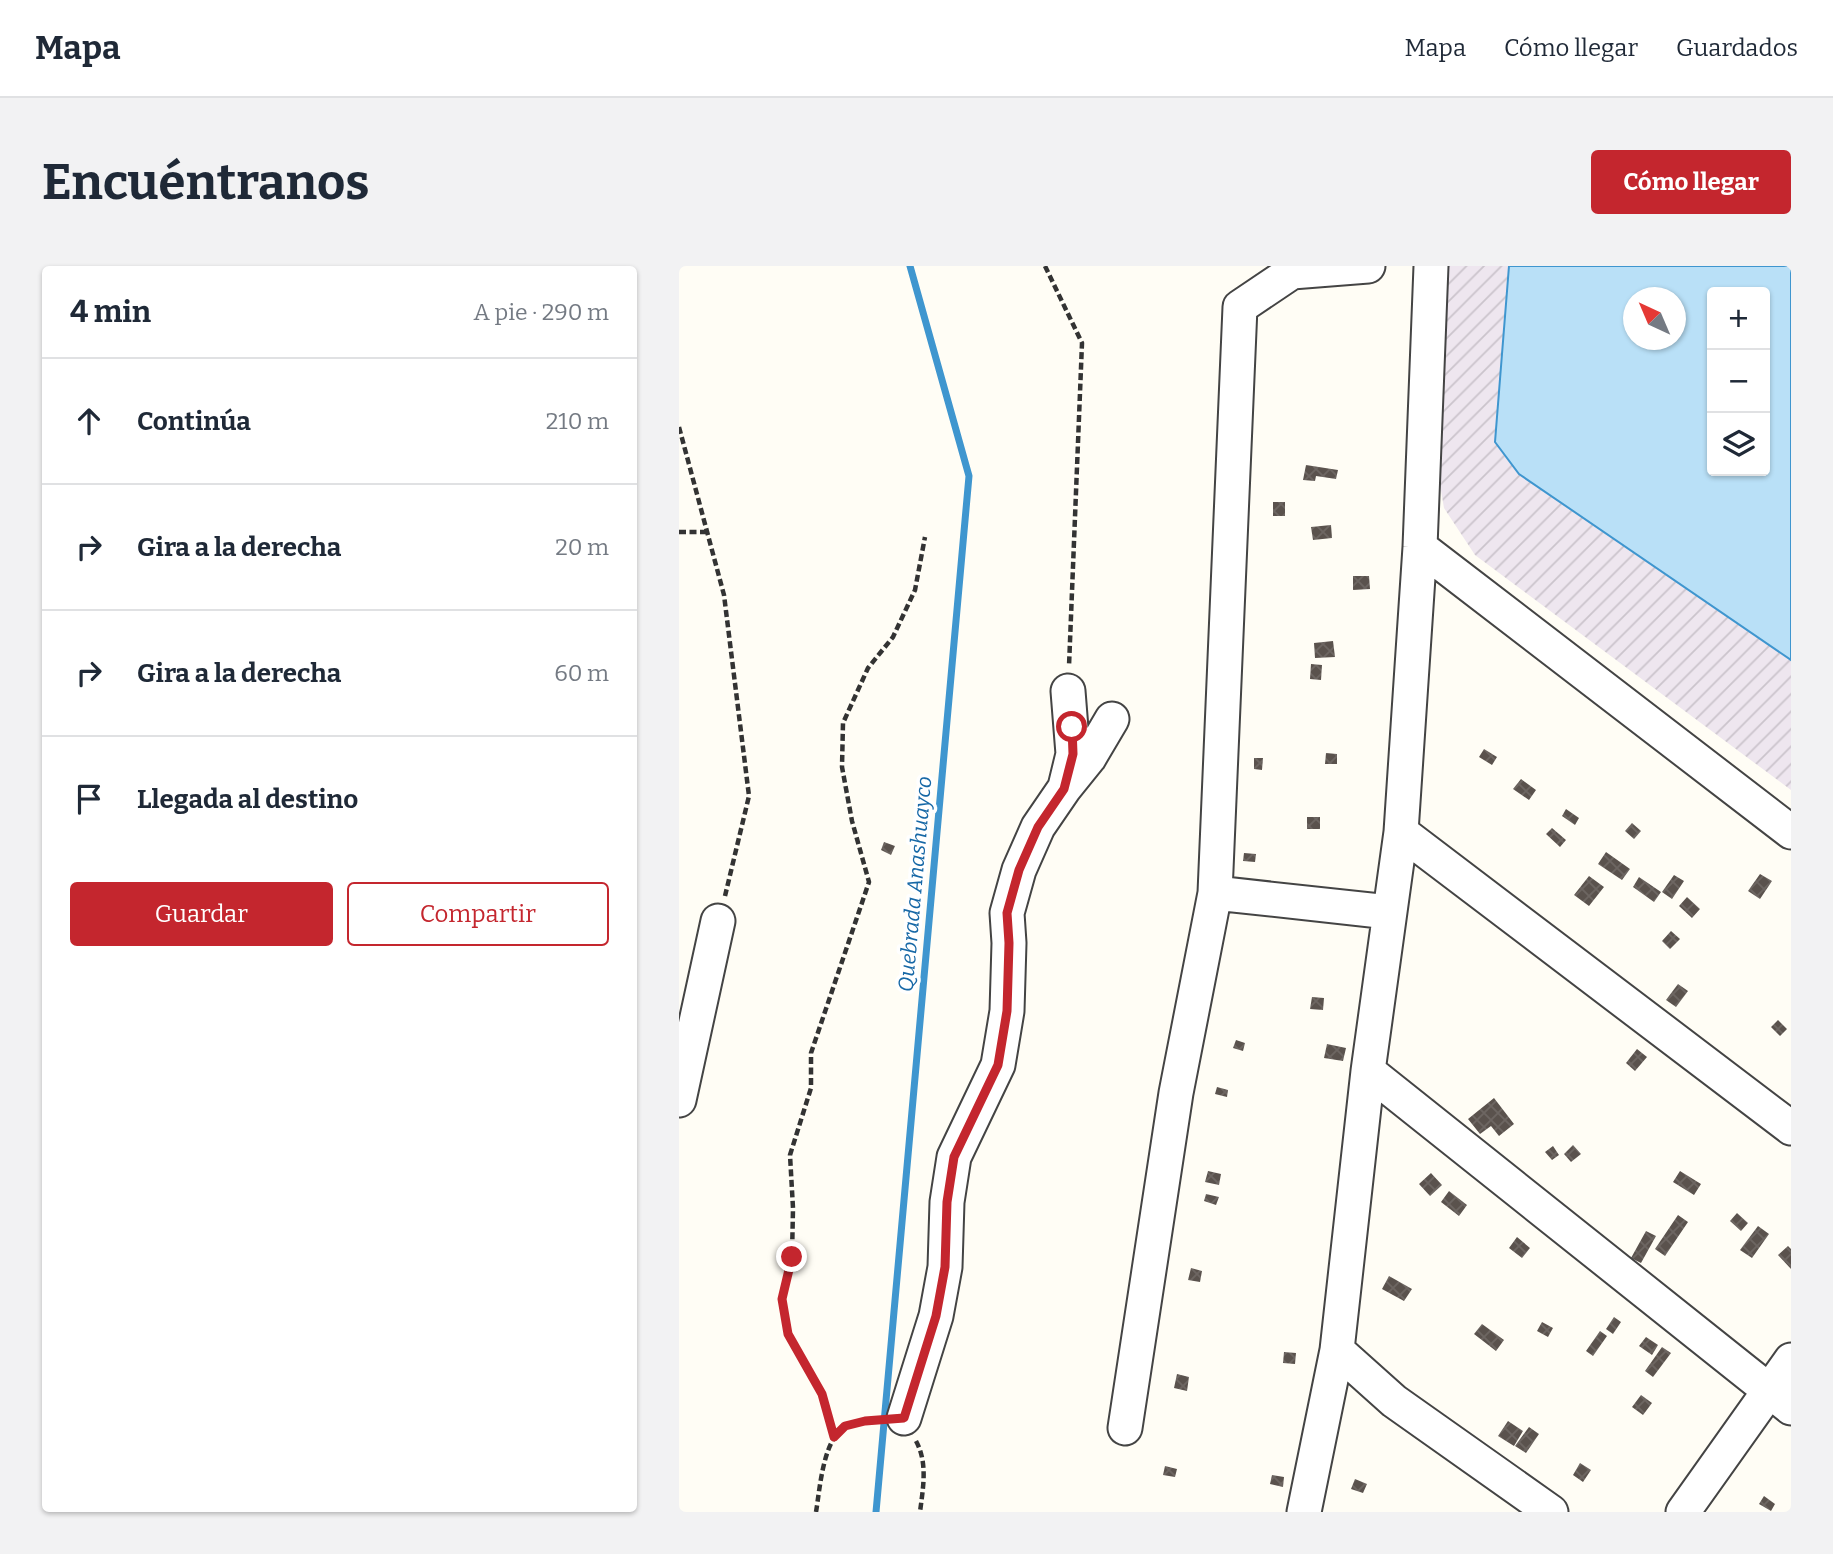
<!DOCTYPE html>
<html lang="es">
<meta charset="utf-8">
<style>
:root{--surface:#fff;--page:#f2f2f3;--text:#1f2937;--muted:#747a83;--line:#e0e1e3;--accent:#c4262e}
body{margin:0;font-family:Bitter,serif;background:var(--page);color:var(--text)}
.controls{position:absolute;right:21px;top:21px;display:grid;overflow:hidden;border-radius:7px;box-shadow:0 2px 5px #0004}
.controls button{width:63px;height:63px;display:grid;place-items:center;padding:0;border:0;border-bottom:2px solid var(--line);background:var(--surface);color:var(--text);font:35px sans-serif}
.compass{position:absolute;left:944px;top:21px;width:63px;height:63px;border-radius:50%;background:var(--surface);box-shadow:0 2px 5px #0004;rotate:316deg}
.stop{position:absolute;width:21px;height:21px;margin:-16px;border:5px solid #c4262e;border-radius:50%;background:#fff}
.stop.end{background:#c4262e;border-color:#fff;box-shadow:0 2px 7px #0008}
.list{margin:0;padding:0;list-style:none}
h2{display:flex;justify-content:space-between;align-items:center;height:91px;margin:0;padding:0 28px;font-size:30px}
h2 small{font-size:23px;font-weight:400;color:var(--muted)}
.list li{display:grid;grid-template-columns:46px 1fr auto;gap:21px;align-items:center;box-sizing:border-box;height:126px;padding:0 28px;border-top:2px solid var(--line)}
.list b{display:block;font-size:26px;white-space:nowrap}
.list em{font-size:23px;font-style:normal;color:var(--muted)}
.actions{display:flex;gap:14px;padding:21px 28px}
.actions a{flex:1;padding:16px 0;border:2px solid var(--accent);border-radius:7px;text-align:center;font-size:24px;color:var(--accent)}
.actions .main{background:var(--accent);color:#fff}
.icon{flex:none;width:38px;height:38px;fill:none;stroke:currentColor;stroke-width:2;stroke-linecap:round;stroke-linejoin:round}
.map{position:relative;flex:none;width:1112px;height:1246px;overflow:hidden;border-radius:7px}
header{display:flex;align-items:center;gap:42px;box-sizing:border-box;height:98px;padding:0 35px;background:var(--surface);border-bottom:2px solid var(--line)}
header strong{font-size:33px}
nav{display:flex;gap:38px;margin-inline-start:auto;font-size:24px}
.intro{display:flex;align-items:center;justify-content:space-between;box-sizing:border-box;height:168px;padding:0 42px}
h1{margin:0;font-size:49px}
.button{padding:18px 32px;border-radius:7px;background:var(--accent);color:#fff;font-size:24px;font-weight:700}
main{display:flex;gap:42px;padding:0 42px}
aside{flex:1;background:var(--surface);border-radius:7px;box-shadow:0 2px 5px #0004}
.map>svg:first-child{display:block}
.industrial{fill:url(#industrial-furrows);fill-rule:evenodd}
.water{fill:#b9e0f7;stroke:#3f96cf;stroke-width:2;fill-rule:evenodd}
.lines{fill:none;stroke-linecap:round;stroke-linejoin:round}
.stream{stroke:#3f96cf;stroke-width:7}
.building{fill:url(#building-cross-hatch)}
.minor-casing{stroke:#444;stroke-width:37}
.path{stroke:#333;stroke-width:4.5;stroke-dasharray:7 3.5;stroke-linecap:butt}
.minor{stroke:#fff;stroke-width:33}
.route{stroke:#c4262e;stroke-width:9}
.labels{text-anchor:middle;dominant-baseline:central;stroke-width:7;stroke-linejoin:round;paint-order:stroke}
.water-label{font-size:21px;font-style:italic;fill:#1768a6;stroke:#fff}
</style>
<header>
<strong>Mapa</strong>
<nav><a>Mapa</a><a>Cómo llegar</a><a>Guardados</a></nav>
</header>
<div class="intro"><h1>Encuéntranos</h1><a class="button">Cómo llegar</a></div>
<main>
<aside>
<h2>4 min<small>A pie · 290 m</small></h2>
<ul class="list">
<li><svg class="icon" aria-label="ahead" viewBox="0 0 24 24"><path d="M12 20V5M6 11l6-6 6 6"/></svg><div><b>Continúa</b></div><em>210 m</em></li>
<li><svg class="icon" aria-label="right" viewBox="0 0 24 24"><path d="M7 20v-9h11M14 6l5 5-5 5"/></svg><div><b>Gira a la derecha</b></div><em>20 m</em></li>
<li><svg class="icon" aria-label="right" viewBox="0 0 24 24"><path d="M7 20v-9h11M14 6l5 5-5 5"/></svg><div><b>Gira a la derecha</b></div><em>60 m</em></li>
<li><svg class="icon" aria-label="arrive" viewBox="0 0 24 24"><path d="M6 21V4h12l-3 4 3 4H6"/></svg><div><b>Llegada al destino</b></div></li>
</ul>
<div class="actions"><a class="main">Guardar</a><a>Compartir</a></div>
</aside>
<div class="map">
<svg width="1112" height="1246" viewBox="0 0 1112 1246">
<defs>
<pattern id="industrial-furrows" width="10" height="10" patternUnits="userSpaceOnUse" patternTransform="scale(1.75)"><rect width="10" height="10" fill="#eee6ef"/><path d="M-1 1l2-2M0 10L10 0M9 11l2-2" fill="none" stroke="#cbc4cc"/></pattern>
<pattern id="building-cross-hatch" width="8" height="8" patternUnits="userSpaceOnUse" patternTransform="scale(1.75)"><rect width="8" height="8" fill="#5a524d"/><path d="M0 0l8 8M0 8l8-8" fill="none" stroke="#6d6662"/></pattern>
</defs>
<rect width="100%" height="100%" fill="#fffdf5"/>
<path class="industrial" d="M768,0h344v524l-316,-235 -31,-47 -7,-41zM1033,26h53v179h-53zM954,32h42v42h-42z"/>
<path class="water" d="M830,0h282v394l-272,-186 -24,-32zM1033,26h53v179h-53zM954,32h42v42h-42z"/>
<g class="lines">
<path class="stream" d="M197,1246l93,-1036 -59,-210"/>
</g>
<path class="building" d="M627,199l32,5 -2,9 -20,-3 -1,5 -12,-1z
M594,236h12v14h-12z
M652,259l1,13 -19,2 -2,-13z
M674,310h16l1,13 -17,1z
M654,375l2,16 -20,1 -1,-15z
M632,398l11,1 -1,15 -11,-1z
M805,483l13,8 -5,8 -13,-8z
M647,487l11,1v10h-12z
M575,492h9l-1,12 -8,-1z
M842,513l15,11 -7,10 -16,-11z
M887,543l13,9 -4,7 -13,-9z
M628,551h13v12h-13z
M953,557l9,8 -7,8 -9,-8z
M873,562l14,12 -6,7 -14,-13z
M205,576l11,4 -4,9 -10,-5z
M927,586l24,17 -8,11 -24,-16z
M565,587l12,1 -1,8 -12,-1z
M1081,608l12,7 -12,18 -12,-8z
M995,609l10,6 -12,18 -10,-7z
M910,610l15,11 -15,19 -15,-11z
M960,611l22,15 -7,10 -21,-15z
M1008,631l13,12 -8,9 -13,-12z
M992,665l9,8 -10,10 -8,-8z
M999,718l10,7 -12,16 -10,-7z
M633,731l12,1 -1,12 -13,-1z
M1099,754l9,9 -7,7 -9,-9z
M557,774l9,3 -2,8 -10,-3z
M648,778l19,4 -3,13 -19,-3z
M958,783l10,8 -12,14 -9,-8z
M538,821l11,3 -1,7 -12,-3z
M815,832l20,26 -15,12 -8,-10 -11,8 -12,-15z
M894,879l8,9 -10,8 -7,-8z
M874,880l6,9 -7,5 -7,-8z
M529,905l13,3 -2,11 -14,-3z
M1001,905l21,13 -7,11 -21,-13z
M752,907l11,12 -12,11 -11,-12z
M770,925l18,14 -8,11 -18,-14z
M527,928l13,3 -3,8 -12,-4z
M1058,947l11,10 -7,8 -11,-10z
M999,949l10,7 -23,34 -10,-7z
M1079,960l11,8 -17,24 -12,-8z
M967,965l10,5 -15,27 -10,-5z
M838,971l13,11 -8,10 -13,-10z
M1109,980l3,3v20l-13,-14z
M512,1002l11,3 -2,11 -12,-2z
M710,1010l23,13 -8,12 -22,-12z
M935,1051l7,5 -8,12 -7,-5z
M863,1056l11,6 -5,9 -11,-6z
M803,1058l22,16 -8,11 -22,-17z
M921,1065l7,5 -14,20 -7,-5z
M967,1071l12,8 -6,10 -13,-9z
M983,1081l9,6 -18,24 -8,-6z
M605,1086l12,1 -1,11 -12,-1z
M498,1108l12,3 -2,14 -13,-3z
M962,1129l11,8 -9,12 -11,-8z
M829,1155l15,10 -9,15 -16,-10z
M850,1161l10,7 -13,19 -11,-7z
M901,1197l11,7 -8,12 -10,-7z
M486,1200l12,3 -2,8 -12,-2z
M593,1209l12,2 -1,10 -13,-3z
M676,1213l12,5 -4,9 -12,-4z
M1085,1230l11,8 -4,7 -12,-7z"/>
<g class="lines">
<defs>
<path id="minor" d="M741,281l371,285
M386,521l8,-33 -5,-63
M722,566l390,296
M536,627l174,19
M689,805l423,337
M0,834l39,-179
M658,1084l57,51 157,111
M225,1152l32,-102 9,-49 2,-65 7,-45 44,-92 9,-54 2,-68 -2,-30 12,-43 19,-43 26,-38 25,-31 23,-39
M446,1162l51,-335 39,-200 25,-586 52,-35 76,-6
M625,1246l33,-162 31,-279 33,-239 19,-285 11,-281
M1004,1246l108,-152"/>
</defs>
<use href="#minor" class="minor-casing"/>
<path class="path" d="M366,0l37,77 -13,323
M0,161l45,168 25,201 -24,100
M0,266h28
M155,1171l-12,-43 -34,-60 -6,-35 10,-42 1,-49 -3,-53 21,-67v-35l58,-171 -17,-61 -10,-54 1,-44 25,-55 25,-31 22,-47 10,-53
M237,1175c12,22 7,47 4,71
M137,1246c4,-23 7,-76 31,-86 10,-4 22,-5 33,-6"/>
<use href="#minor" class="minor"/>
</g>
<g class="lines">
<path class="route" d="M113,991l-10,42 6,35 34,60 12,43 11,-11 20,-5 39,-3 32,-102 9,-49 2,-65 7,-45 44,-92 9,-54 2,-68 -2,-30 12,-43 19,-43 26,-38 9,-35 -1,-27"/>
</g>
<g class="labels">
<g class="water-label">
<text transform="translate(236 618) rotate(-85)">Quebrada Anashuayco</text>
</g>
</g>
</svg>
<div class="controls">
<button>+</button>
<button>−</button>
<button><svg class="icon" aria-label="layers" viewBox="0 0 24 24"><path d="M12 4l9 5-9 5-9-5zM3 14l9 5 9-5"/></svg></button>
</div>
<svg class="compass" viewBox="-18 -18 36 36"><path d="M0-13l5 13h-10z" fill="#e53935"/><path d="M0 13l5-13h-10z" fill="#747a83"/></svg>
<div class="stop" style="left:393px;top:461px"></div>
<div class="stop end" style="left:113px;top:991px"></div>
</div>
</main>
